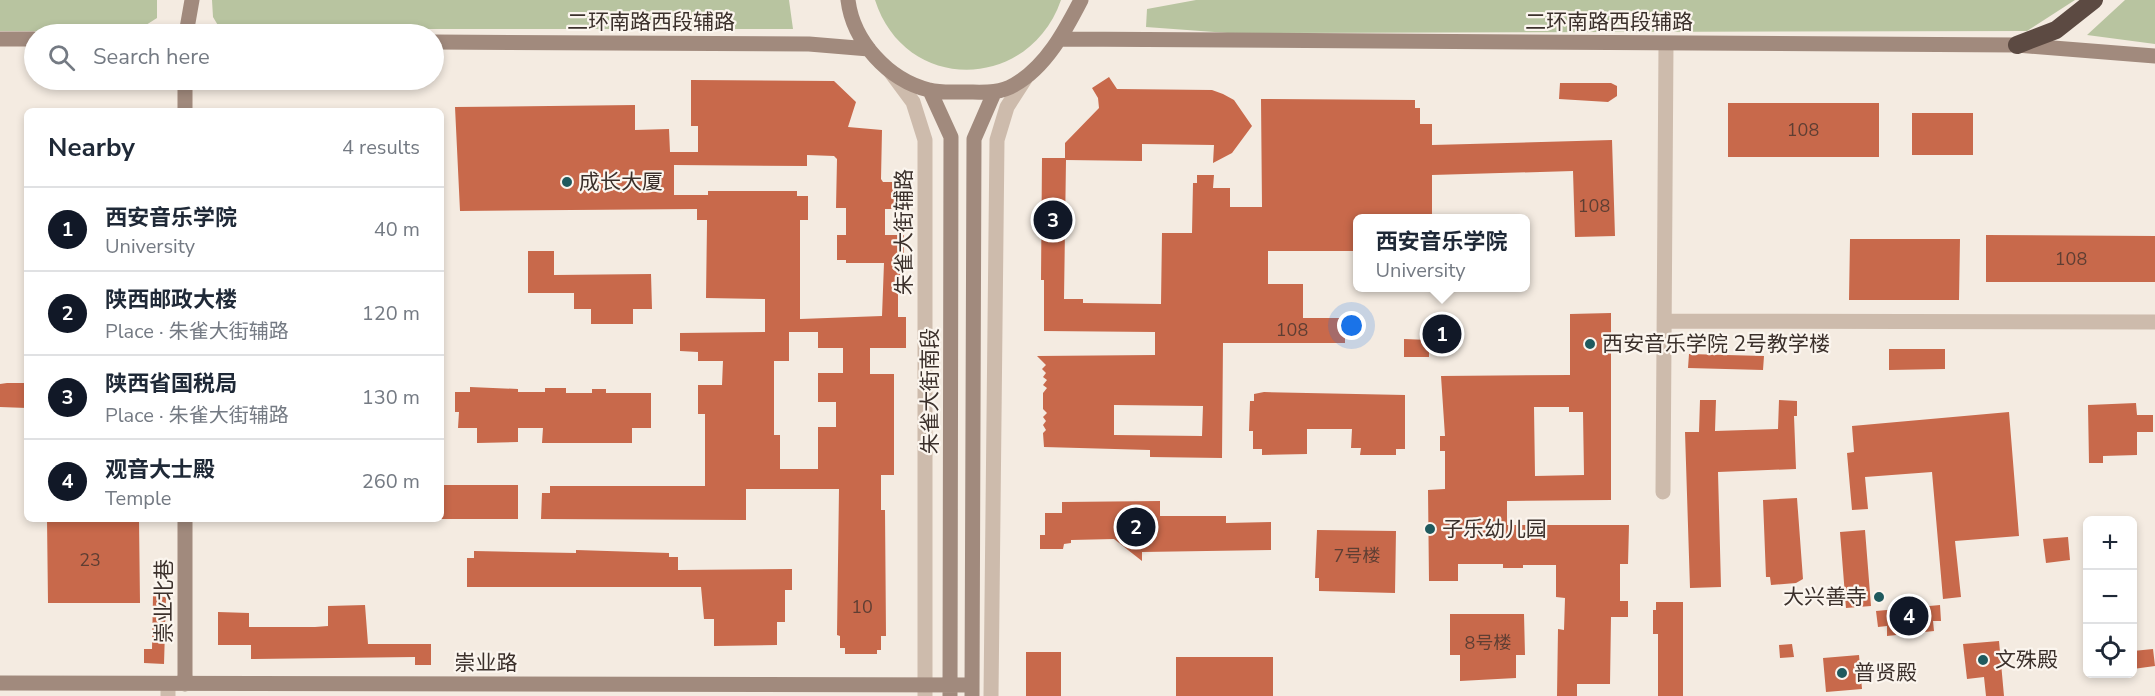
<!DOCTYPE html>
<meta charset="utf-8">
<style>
:root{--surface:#fff;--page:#f6f6f7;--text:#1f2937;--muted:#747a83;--line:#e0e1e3;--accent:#111827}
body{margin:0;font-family:"Nunito Sans","Noto Sans SC",sans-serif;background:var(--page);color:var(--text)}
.controls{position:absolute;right:18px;bottom:18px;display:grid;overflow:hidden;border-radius:9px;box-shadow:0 3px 9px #0003}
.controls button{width:54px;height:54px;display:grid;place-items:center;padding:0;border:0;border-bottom:2px solid var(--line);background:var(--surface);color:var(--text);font:30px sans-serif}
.you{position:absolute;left:1352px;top:326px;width:21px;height:21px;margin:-15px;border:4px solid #fff;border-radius:50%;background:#1a73e8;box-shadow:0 0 0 9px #1a73e833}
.badge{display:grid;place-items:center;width:39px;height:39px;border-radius:50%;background:var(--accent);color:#fff;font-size:20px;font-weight:700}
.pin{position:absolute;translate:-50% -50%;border:3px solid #fff;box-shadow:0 2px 6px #0006}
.popup{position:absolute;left:1353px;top:214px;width:177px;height:78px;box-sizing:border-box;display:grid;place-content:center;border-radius:9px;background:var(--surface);filter:drop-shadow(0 2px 4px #0005);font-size:20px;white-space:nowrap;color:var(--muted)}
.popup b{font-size:22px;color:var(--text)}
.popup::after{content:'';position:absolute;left:50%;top:100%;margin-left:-12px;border:12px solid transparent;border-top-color:var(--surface)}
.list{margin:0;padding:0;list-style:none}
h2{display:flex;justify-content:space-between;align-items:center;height:78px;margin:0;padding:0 24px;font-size:26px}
h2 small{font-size:20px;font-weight:400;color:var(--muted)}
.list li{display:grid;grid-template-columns:39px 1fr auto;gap:18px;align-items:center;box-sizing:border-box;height:84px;padding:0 24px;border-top:2px solid var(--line)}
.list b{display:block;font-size:22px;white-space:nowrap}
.list p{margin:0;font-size:20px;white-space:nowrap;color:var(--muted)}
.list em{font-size:20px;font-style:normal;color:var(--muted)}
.icon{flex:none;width:33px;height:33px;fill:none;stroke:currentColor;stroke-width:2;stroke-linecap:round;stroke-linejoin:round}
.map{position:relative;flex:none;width:2155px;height:696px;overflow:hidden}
.search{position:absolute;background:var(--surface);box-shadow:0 3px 9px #0003;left:24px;top:24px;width:420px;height:66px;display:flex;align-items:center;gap:15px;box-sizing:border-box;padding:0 21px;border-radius:33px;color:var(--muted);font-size:22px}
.panel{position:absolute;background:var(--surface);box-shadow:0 3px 9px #0003;left:24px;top:108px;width:420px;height:414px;border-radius:9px}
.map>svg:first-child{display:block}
.green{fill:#b8c4a0}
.building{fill:#c8694b;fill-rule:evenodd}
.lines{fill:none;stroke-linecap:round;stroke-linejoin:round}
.street{stroke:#cdbbac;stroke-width:15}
.secondary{stroke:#a18a7d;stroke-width:15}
.highway{stroke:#5c4a42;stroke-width:18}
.poi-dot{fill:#1f5a5e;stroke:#fbf5ee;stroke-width:2}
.labels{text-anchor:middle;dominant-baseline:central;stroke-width:4.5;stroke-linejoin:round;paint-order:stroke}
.number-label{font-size:18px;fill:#5e3e33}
.street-label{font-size:21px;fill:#3b302b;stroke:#fbf5ee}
.poi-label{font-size:21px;fill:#3b302b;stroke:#fbf5ee;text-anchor:start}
</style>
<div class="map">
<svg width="2155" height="696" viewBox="0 0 2155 696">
<rect width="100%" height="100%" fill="#f4ebe1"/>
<path class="green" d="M0,0h157v18l-22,14 -135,-1z
M212,0h577l4,29h-550l-24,-2 -6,-10z
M875,0h186c-32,92 -156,94 -186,0z
M1196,0h879l-48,31 -799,2 -82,-6 1,-18z
M2125,0h30v44l-68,-9z"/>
<path class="building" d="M1109,77l8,12 95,1 11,4 11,6 18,26 -20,27 -19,10 1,-18 -72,-1v17l-76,-1 -2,139h19v4l78,1 1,-71h30l1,-50h4v-8h17l-1,13h17v19h32l-1,-108 154,1v8h5v16h12v21l180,-5 3,96 -40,1 -2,-66 -141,4v44h-74l-3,32h-87v33h35v34h42v25h-122l-1,115 -72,-1v-7l-106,-3 -1,-14 3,-3 -3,-5 3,-4 -3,-4 4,-4 -4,-4v-16l4,-5 -4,-3 4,-5 -4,-3 3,-4 -4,-4 4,-4 -9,-9 118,-1v-23l-111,-1v-51h-3l1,-122h23v-15l34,-35 -1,-10 -6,-10zM1114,405l89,1 -1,30 -88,-1z
M691,80l143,1 22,21 -8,25 34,3 -1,49 2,3h11v27h-9v26h19v27l-4,3 1,14h-3v38h8v31h-36v26h24v101h-13v35h4l1,126h-5v14h-4v4h-32v-6h-5v-12l-3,-1 2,-146h-93v31l-205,-1 1,-26h8v-7h155v-72h-7v-29h24l1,-24h-25v-9l-18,-1v-18l85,-1v-33l-59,-1 1,-75v-3h-10v-11l-237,2 -5,-104 180,-2v25l34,-1 1,23h28v-26h-7zM807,155l27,1 3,3 -1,49h10v27h-9v25h9v3h38l-2,53 -82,3v-99h8v-24h-11v-5h-89v4h-34v-30l133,1zM789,332h29v16h25v25h-25v29h18v25h-18v42h-38v-34h-6v-74h15z
M1560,83h51l6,3v10l-9,6 -49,-3z
M1728,103h151v54h-151z
M1912,113h61v42h-61z
M1986,235l169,1v46h-169z
M1850,239h110l-1,61h-110z
M528,251h26v24l97,-1 1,35h-19v15h-42v-15h-17v-16h-46z
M1611,313v187l-104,1v24h122l-1,39h-8v37h8v16h-17l-1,67h-33v12h-20l1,-67 6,1 1,-32 -9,-1v-32h-33v3h-20v-4h-45v17h-29l-1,-91 17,-1v-38h-5v-15h5l-4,-60 129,-1v-61zM1534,407h35v5h14l1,63 -49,1z
M1404,339l25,1v17h-25z
M1889,349h56v20l-56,1z
M1689,354l75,2 -1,14 -75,-2z
M7,383h20v25l-27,-1v-23z
M470,387l48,2v3h27v-4h21v5h26v-4h14v4h45v35h-19v15h-90l1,-15h-25v14l-41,1v-15h-19l1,-16h-4v-20h15z
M1264,392l141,3v54h-9v6h-36l1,-7h-10l1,-19h-45v25l-45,1v-6h-9v-18h-4l1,-30h4v-7z
M1700,400h16l-1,31 63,-2 1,-29 18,1v15h-3l2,53 -78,3 3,115 -31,1 -5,-156h14z
M2136,403l1,12h16v17h-16v23l-34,1v7h-14l-1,-58z
M2009,412l10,124 -64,5 6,56 -18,2 -11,-127 -67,5 3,32 -16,1 -5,-57 7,-1 -2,-26z
M441,485h77v34h-77z
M1797,498l6,81 -7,4 -25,2 -1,-8h-4l-3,-77z
M1160,501v15h66v7l45,-1v28l-129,2v9l-28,-22 -43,1v3l-7,1 -1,5h-23v-14h5v-22h17v-11z
M47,519h92l1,84h-92z
M1317,530l79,1 -1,62 -76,-2v-13h-4z
M1865,530l6,76 -25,2 -6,-76z
M2068,537l2,23 -24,3 -3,-24z
M576,550l93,3v4h9v13l114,-1v21h-7v32h-8v23l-63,1v-27h-10l-3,-32h-234v-29h7v-7l102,2z
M153,596l13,1 -2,67 -20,-1v-14h8z
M1656,602h27v94h-25v-62h-5v-24h3z
M365,605l3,39h63v21h-16v-8l-164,2v-14h-33v-33l31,1v14h66l13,-1v-20z
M1940,605l1,16h-8l1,10 -47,5v-10l-9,1 -2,-16z
M1450,614h74l1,41h-9v23l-56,3v-26h-10z
M1999,641l5,55h-18l-2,-19 -17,2 -4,-35z
M1792,644l2,13 -14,1 -1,-13z
M2153,649l2,17 -22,3v-18z
M1026,652h35v44h-35z
M1859,655l3,34 -36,3 -3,-34z
M1176,657h97v39h-97z"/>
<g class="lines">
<path class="street" d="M890,71l23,31 12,38v556
M1665,321l490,1
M1663,492l3,-448
M168,684v12
M991,696l6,-556 10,-33 18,-28"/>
<path class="secondary" d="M848,0c5,41 40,80 81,90 10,3 25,2 36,2 17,0 34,2 49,-7 32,-18 51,-54 67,-85
M186,34l6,-34
M0,39h34
M1062,39l955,6 138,11
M434,42l375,2 60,5
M185,80v31
M930,91l21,46 -1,559
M185,519v165
M0,683l972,2
M972,696l2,-557 20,-46"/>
<path class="highway" d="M2017,45l39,-15 38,-30"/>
</g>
<g class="poi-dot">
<circle cx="567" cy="182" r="6"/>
<circle cx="1590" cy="344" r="6"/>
<circle cx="1430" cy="529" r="6"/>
<circle cx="1879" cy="597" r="6"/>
<circle cx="1983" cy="660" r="6"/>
<circle cx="1842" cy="673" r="6"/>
</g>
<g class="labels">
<g class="number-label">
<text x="1803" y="130">108</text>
<text x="1594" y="206">108</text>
<text x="2071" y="259">108</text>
<text x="1292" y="330">108</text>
<text x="1357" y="556">7号楼</text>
<text x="90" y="560">23</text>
<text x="862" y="607">10</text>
<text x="1488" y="643">8号楼</text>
</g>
<g class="street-label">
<text x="651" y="22">二环南路西段辅路</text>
<text x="1609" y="22">二环南路西段辅路</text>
<text transform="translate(904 232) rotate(-90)">朱雀大街辅路</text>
<text transform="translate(930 391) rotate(-90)">朱雀大街南段</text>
<text transform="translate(164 601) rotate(-90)">崇业北巷</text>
<text x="486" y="663">崇业路</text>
</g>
<g class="poi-label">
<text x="579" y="182">成长大厦</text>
<text x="1602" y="344">西安音乐学院 2号教学楼</text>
<text x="1442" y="529">子乐幼儿园</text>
<text x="1867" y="597" text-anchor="end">大兴善寺</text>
<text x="1995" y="660">文殊殿</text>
<text x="1854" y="673">普贤殿</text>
</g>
</g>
</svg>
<div class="controls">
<button>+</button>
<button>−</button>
<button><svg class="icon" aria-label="locate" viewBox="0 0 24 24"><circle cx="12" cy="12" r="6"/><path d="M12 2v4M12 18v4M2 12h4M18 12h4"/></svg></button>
</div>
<div class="you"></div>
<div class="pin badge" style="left:1442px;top:334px">1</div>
<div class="popup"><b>西安音乐学院</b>University</div>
<div class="pin badge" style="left:1136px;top:527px">2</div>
<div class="pin badge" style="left:1053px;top:220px">3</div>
<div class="pin badge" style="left:1909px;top:616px">4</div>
<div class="search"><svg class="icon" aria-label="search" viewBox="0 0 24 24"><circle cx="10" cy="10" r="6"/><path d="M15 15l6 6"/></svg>Search here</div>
<section class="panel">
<h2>Nearby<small>4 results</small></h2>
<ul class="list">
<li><span class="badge">1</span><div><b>西安音乐学院</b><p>University</p></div><em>40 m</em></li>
<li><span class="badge">2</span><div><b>陕西邮政大楼</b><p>Place · 朱雀大街辅路</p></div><em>120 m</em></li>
<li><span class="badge">3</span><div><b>陕西省国税局</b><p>Place · 朱雀大街辅路</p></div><em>130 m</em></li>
<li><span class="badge">4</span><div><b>观音大士殿</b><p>Temple</p></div><em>260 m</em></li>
</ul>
</section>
</div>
